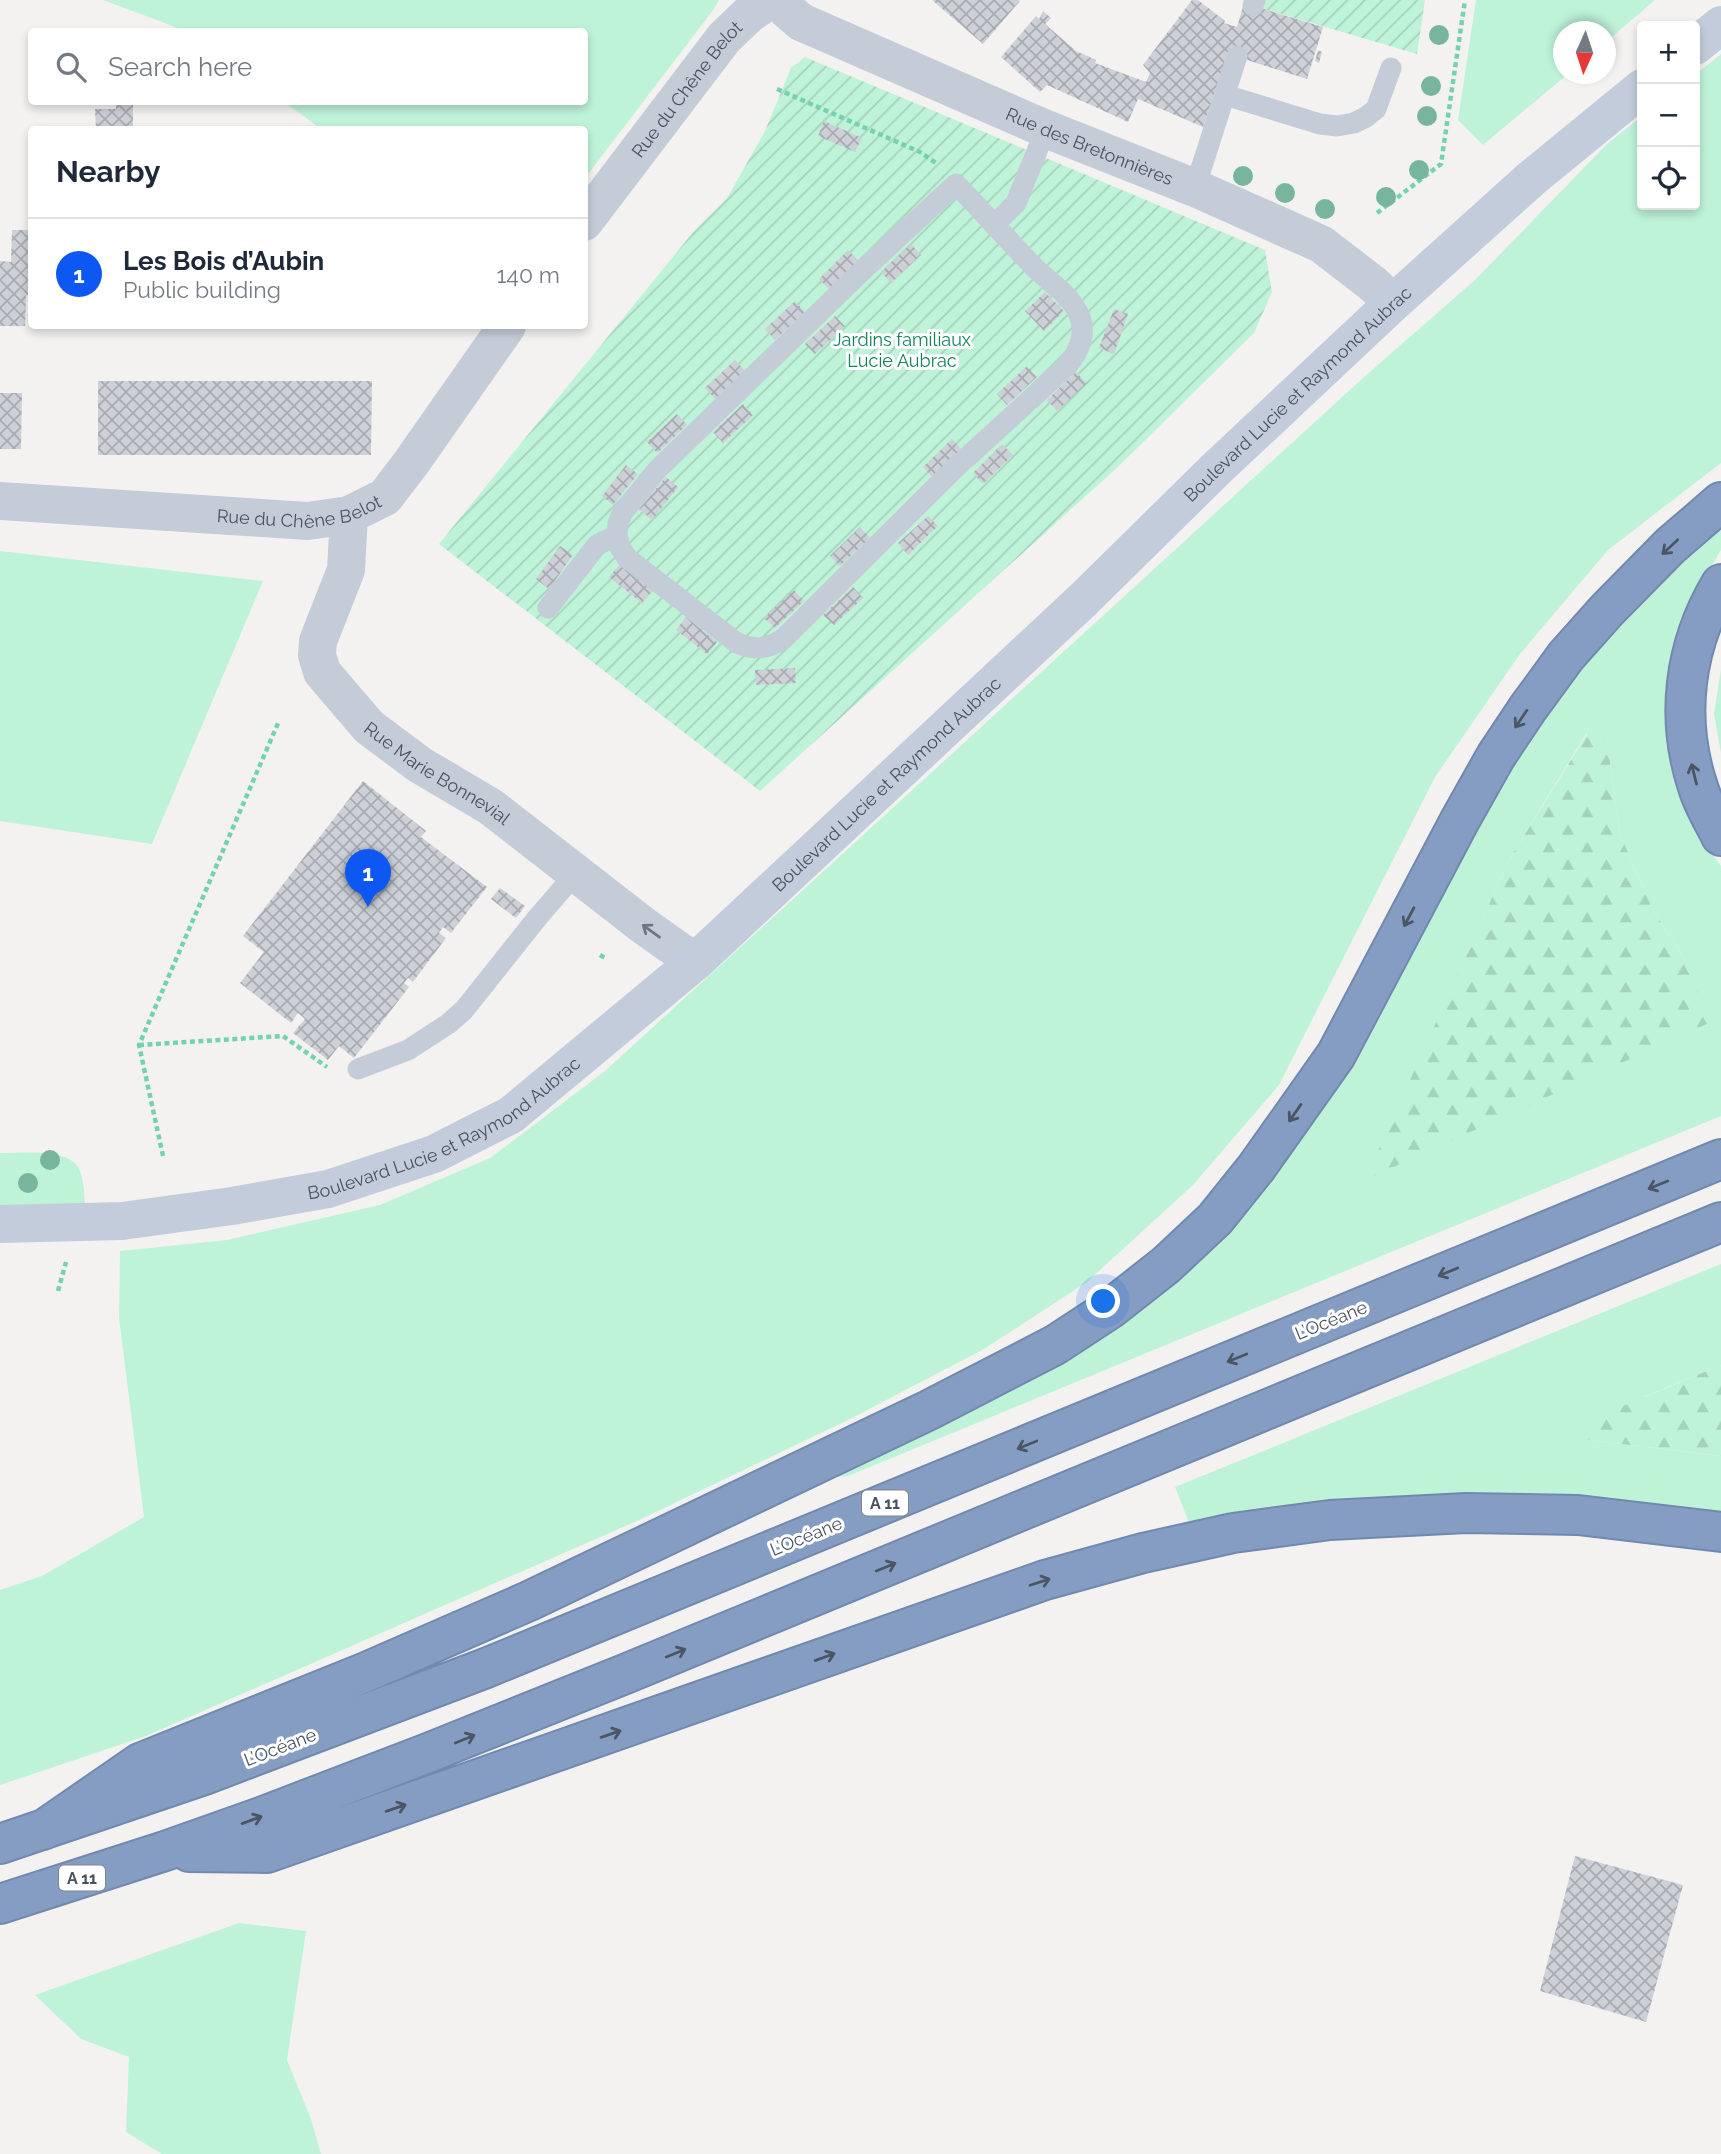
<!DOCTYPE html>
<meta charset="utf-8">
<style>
:root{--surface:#fff;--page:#f2f2f3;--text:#1f2937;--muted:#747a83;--line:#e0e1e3;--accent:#0d58f2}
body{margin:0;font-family:Raleway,sans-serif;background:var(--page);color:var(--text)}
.controls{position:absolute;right:21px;top:21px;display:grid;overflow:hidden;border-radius:7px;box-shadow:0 4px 10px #0003}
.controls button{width:63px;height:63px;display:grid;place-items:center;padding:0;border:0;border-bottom:2px solid var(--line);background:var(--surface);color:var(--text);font:35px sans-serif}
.compass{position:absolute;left:1553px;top:21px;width:63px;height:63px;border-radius:50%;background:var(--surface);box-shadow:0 4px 10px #0003;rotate:183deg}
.you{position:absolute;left:1104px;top:1302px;width:24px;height:24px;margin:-18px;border:5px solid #fff;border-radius:50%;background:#1a73e8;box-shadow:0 0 0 10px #1a73e833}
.badge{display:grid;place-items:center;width:46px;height:46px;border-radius:50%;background:var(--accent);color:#fff;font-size:23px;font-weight:700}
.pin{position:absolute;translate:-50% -58px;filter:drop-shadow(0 2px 4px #0008)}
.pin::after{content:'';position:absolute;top:37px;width:24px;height:21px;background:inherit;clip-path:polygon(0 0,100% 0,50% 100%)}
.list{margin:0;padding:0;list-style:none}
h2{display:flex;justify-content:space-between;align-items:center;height:91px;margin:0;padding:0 28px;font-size:30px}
h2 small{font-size:23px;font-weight:400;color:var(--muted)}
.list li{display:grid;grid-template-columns:46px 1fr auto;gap:21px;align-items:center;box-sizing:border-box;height:112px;padding:0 28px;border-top:2px solid var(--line)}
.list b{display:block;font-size:26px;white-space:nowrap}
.list p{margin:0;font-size:23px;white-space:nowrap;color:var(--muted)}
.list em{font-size:23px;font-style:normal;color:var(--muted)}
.icon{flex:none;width:38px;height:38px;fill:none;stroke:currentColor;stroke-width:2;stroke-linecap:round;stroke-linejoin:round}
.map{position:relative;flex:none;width:1721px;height:2154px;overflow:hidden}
.search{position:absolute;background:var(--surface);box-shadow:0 4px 10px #0003;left:28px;top:28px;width:560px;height:77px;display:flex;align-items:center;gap:18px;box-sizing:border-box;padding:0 24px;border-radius:7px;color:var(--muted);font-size:26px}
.panel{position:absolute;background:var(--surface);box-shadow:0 4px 10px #0003;left:28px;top:126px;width:560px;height:203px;border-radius:7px}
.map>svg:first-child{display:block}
.grass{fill:#bef3d8;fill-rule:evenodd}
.forest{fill:url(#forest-firs)}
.garden{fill:url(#garden-furrows)}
.building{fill:url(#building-cross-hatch)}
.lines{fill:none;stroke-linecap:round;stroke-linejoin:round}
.highway-casing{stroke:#7188af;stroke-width:42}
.path{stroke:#74d3af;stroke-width:4.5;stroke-dasharray:5 3.5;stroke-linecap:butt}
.lane{stroke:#c4ccd7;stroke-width:21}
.street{stroke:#c4ccd7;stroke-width:38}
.secondary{stroke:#c3ccdb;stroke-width:38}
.highway{stroke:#869dc3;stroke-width:38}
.tree{fill:#77b59c}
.oneway{stroke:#4b5665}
.oneway2{stroke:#6d7784}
.labels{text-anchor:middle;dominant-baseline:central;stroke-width:6;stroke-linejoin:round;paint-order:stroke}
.shield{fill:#fff;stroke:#7f8690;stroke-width:2}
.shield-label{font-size:16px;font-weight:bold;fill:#485260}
.street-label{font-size:18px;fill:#485260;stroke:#fff}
.park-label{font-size:18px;fill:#118356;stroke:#fff}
</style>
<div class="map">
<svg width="1721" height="2154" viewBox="0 0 1721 2154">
<defs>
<pattern id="forest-firs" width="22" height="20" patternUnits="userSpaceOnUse" patternTransform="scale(1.75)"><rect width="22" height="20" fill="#bef3d8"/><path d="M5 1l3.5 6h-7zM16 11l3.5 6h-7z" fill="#a5d2bc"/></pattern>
<pattern id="garden-furrows" width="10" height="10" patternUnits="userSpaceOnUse" patternTransform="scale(1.75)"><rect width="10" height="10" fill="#bef3d8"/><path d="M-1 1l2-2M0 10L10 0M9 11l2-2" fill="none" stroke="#a5d2bc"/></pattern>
<pattern id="building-cross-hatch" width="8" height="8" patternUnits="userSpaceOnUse" patternTransform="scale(1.75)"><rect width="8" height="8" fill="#cdd0d7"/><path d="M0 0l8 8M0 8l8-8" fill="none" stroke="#a8abb2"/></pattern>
</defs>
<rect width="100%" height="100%" fill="#f4f2f1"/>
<path class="grass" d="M103,0h616l-5,9 -129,169 -1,-48 -263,-1 -37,-27h300v-70l-398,-1z
M1476,0h179l-49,42v-10h-42v42h4l-85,71 -25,-25z
M1721,54v409l-113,87 -88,104 -85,123 -156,308 -86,100 -106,97 -103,67 -134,70 -213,102 -491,215 -146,49v-195l42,-14 102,-59 -25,-199 1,-67 107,-11 153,-35 110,-47 115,-87 759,-694 111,-97 132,-136 35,-28v89h53v-130z
M1721,521v29l-37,64 -16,87 38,145 15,20v250l-873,360 -12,1 297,-163 79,-65 78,-93 82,-129 84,-167 82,-143 78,-96zM1586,734h20l14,100 33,76 34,53 -321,217 143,-320z
M0,551l263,30 -111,263 -152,-23z
M1721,669v84l-7,-39z
M0,1153c20,0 67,-5 78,14 6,10 6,26 7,38h-85z
M1721,1264v101l-75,31 -58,44 133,16v62l-531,7 -15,-38z
M239,1923l67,8 -19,129 24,59 10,35h-159l-36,-22 3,-75 -48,-18 -46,-44z"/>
<path class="forest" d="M1606,733l14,101 33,76 34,53 22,60 -344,157 144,-320 78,-126z
M1721,1365v91l-133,-16 2,-20z"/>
<path class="garden" d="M1245,0h180l-8,54 -173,-51z
M805,57l460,193 7,42 -18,41 -134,132 -360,326 -321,-247 255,-313 33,-33 38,-67 26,-63z"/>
<path class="building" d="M932,0h87l1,1 -37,43z
M1192,0h6l27,21 -1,2 13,4 7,-24 79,24 -16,52 -79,-25 -25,73 -65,-28 -10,23 -81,-37 -7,7 -39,-35 35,-41 3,3 4,-8 8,7 -6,6 31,27 20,9 -1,3 51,19 4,-9 -7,-8z
M1318,50l4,2 -3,11 -4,-2z
M116,102h17v28h-37l-1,-21h21z
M824,121l38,17 -7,14 -37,-16z
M12,230h20v66l-6,-1 -1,31h-25v-65l11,1z
M911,244l10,11 -30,28 -10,-11z
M848,250l11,11 -30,28 -10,-10z
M1045,292l19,19 -20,20 -19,-20z
M795,301l10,11 -30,28 -10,-11z
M1114,309l14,5 -14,40 -15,-6z
M835,316l10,10 -30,28 -10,-10z
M735,360l10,11 -30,28 -10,-11z
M1027,366l10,11 -30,28 -10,-11z
M1076,372l11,11 -30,28 -10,-11z
M98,381h274l-1,74h-273z
M0,393h22l-1,56h-21z
M743,404l10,11 -30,28 -10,-11z
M677,414l10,11 -30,28 -10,-11z
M952,439l10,11 -29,28 -10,-11z
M1002,444l11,11 -30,29 -10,-11z
M626,465l12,9 -25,31 -11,-9z
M666,477l12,10 -26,33 -13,-11z
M928,516l10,10 -30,29 -10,-12z
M860,527l10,11 -30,28 -10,-10z
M560,546l13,9 -24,34 -13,-10z
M620,564l33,26 -11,13 -33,-26z
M853,587l10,11 -29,27 -11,-10z
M794,590l10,11 -29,27 -11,-10z
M686,617l31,25 -10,12 -31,-24z
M795,668l1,15 -40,2 -1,-15z
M363,781l63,50 -5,6 66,50 -36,46 -8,-6 -4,6 7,5 -33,44 -5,-4 -4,5 5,4 -55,71 -15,-12 -11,14 -35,-27 12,-14 -7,-6 -7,10 -51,-40 24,-31 -21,-16z
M500,888l25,18 -9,12 -25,-19z
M1575,1856l108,29 -37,137 -106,-31z"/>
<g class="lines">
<defs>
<path id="highway" d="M1721,584c-37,62 -46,134 -23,203 5,17 15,33 23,49
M43,1830l97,-67 224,-90 165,-72 400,-191 126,-65 55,-36 56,-44 49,-46 41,-51 80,-113 124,-235 36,-64 32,-48 38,-52 41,-46 63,-64 51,-44
M0,1844l204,-69 282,-107 1235,-509
M189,1852l78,1 778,-273 98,-27 90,-20 97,-13 136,-7 112,2 143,17
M0,1904l165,-53 96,-34 167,-64 197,-79 1096,-452"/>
</defs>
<use href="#highway" class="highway-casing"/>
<path class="path" d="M777,89l143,63 16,11
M1377,213l64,-49 24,-164
M600,955l7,4
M139,1045l144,-9 44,31
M163,1156l-24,-111 140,-324
M58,1291l8,-29"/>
<path class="lane" d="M1253,6l2,-6
M1225,95l95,29 17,2 17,-3 12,-6 10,-8 15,-41
M956,184c26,27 52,56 78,83 15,15 37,28 45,48 8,18 0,36 -11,50l-116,106 -168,167c-16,11 -28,13 -47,5l-110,-85 -7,-11 -3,-12 1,-12 5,-11 34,-42 206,-200z
M1195,188l42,-132
M995,224l21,-21 30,-74
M548,608l49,-63 20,-10
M358,1069l50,-19 40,-26 16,-14 74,-93 38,-44"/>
<g class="street">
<path id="s1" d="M778,0l9,10 14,12 245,107 149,59 126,56 52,40 20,19"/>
<path id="s2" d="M584,222l140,-184 25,-24 21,-14"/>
<path id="s3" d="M0,501l308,20 41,-6 36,-18 26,-34 96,-137"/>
<path id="s4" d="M349,515l-3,55 -28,71 -1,14 5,17 47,55 51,38 71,42 153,119 51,36"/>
</g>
<g class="secondary">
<path d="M1695,46l26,-21"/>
<path id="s5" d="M0,1224l122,-3 110,-15 96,-17 106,-35 77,-39 184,-153 389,-363 132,-130 177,-166 139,-125 110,-90"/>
</g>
<use href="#highway" class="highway"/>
</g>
<g class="tree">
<circle cx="1439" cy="35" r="10"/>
<circle cx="1431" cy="86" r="10"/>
<circle cx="1427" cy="116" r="10"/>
<circle cx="1419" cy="170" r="10"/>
<circle cx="1243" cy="176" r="10"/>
<circle cx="1285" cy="193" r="10"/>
<circle cx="1386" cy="197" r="10"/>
<circle cx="1325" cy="209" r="10"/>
<circle cx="50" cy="1160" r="10"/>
<circle cx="28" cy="1183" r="10"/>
</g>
<defs><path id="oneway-shaft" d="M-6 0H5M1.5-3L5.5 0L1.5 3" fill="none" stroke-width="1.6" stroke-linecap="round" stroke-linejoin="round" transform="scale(1.75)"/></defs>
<g class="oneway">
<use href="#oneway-shaft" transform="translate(1670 547) rotate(137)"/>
<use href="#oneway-shaft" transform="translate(1521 719) rotate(124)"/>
<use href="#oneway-shaft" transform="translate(1694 774) rotate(-104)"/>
<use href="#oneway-shaft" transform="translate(1409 917) rotate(118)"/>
<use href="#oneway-shaft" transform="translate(1295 1113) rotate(125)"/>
<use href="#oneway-shaft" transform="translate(1658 1185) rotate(158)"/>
<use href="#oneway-shaft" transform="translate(1448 1272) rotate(158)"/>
<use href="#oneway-shaft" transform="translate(1237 1358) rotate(158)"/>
<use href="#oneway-shaft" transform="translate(1027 1445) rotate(158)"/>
<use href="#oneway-shaft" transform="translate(886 1567) rotate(-22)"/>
<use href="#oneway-shaft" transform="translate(1040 1582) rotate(-18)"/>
<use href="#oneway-shaft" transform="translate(676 1653) rotate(-22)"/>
<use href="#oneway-shaft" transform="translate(825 1657) rotate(-20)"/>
<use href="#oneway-shaft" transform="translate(611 1734) rotate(-19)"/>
<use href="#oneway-shaft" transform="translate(465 1739) rotate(-22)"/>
<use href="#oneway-shaft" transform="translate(396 1808) rotate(-19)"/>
<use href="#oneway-shaft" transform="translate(252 1820) rotate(-20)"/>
</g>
<use class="oneway2" href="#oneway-shaft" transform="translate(651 931) rotate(-144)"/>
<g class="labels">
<g class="shield">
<rect x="862" y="1490.5" width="46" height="25" rx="5"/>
<rect x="59" y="1865.5" width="46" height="25" rx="5"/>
</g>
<g class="shield-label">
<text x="885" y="1503">A 11</text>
<text x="82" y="1878">A 11</text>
</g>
<g class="street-label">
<text stroke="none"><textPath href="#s2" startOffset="168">Rue du Chêne Belot</textPath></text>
<text stroke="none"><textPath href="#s1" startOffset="346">Rue des Bretonnières</textPath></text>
<text stroke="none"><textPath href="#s5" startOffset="1596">Boulevard Lucie et Raymond Aubrac</textPath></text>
<text stroke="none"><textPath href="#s3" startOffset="301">Rue du Chêne Belot</textPath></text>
<text stroke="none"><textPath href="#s4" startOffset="318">Rue Marie Bonnevial</textPath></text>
<text stroke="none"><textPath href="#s5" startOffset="1029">Boulevard Lucie et Raymond Aubrac</textPath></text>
<text stroke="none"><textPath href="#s5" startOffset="462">Boulevard Lucie et Raymond Aubrac</textPath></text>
<text transform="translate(1331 1320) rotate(-22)">L’Océane</text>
<text transform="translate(806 1536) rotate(-22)">L’Océane</text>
<text transform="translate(280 1747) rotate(-21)">L’Océane</text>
</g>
<g class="park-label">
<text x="902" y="339">Jardins familiaux<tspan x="902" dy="21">Lucie Aubrac</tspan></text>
</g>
</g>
</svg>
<div class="controls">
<button>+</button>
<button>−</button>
<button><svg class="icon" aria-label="locate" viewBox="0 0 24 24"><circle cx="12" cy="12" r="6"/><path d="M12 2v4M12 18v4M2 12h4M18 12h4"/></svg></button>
</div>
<svg class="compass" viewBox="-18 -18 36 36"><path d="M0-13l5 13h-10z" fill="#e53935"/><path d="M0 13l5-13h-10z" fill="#747a83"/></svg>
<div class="you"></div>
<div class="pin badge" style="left:368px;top:907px">1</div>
<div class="search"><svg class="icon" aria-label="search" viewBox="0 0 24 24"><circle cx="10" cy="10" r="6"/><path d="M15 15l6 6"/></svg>Search here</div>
<section class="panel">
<h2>Nearby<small></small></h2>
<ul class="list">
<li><span class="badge">1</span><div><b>Les Bois d’Aubin</b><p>Public building</p></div><em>140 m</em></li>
</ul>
</section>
</div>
